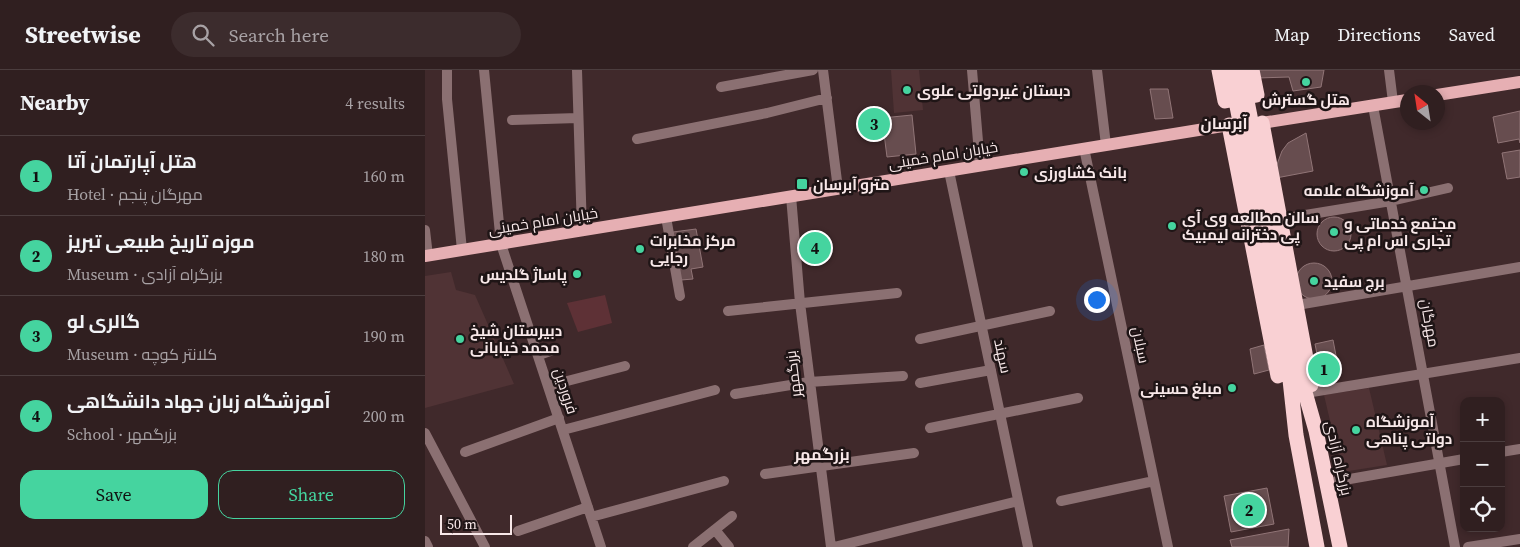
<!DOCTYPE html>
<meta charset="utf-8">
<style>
:root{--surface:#301f20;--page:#3c2c2d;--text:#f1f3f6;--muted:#a8a2a5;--line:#4b3d3e;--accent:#45d49f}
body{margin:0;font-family:"Source Serif 4",Cairo,serif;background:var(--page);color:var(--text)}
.controls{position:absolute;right:15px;bottom:15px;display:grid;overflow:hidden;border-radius:10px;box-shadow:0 2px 8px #0003}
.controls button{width:45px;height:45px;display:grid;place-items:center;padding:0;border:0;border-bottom:1px solid var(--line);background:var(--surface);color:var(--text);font:25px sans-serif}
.compass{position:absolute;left:975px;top:15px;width:45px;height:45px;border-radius:50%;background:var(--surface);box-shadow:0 2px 8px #0003;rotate:330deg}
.scale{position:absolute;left:15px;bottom:12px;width:72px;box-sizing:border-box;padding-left:5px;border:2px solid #f8e8e9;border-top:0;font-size:14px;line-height:18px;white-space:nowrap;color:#f8e8e9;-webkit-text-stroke:4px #1f1516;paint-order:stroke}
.you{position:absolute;left:671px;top:229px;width:18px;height:18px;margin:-12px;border:4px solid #fff;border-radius:50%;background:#1a73e8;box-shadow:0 0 0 8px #1a73e833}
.badge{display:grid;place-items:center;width:32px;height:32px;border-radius:50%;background:var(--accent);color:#111;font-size:16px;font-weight:700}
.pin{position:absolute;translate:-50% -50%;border:2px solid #fff;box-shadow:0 1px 5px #0006}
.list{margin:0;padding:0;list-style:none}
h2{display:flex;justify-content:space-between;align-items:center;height:65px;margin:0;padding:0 20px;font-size:21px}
h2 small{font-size:16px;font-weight:400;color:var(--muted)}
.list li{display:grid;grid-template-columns:32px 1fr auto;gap:15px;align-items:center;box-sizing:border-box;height:80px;padding:0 20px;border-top:1px solid var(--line)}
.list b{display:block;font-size:19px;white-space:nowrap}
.list p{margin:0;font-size:16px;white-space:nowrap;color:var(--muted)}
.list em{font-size:16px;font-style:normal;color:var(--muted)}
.actions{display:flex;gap:10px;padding:15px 20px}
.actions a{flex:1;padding:11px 0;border:1px solid var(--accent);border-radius:15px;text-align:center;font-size:18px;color:var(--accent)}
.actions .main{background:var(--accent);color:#111}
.icon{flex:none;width:28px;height:28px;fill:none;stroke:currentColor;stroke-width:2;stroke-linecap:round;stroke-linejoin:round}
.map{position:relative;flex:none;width:1095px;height:477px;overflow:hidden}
header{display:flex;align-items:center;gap:30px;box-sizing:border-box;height:70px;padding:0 25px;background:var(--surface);border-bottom:1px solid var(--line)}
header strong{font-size:24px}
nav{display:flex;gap:28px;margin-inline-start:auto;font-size:18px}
.search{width:350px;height:45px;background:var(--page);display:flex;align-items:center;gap:12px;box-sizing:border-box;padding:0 18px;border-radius:28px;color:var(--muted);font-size:19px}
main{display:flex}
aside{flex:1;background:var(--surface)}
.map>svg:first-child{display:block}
.built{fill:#503335}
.green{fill:#5e3136}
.building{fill:#674d4f;stroke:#917577}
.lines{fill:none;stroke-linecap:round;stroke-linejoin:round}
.minor{stroke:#8b7072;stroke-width:10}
.major{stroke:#e6afb3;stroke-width:12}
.highway{stroke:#f9d0d3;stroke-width:15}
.poi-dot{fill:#45d49f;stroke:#1f1516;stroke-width:2}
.labels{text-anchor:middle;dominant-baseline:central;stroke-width:5;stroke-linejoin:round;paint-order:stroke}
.poi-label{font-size:15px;font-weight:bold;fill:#f8e8e9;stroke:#1f1516;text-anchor:start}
.street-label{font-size:15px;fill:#f8e8e9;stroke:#1f1516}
.neighbourhood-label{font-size:16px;font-weight:bold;fill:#f8e8e9;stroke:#1f1516}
</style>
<header>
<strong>Streetwise</strong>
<div class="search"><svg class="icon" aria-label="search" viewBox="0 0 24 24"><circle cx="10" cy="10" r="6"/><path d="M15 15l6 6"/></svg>Search here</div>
<nav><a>Map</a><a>Directions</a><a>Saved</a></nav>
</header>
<main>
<aside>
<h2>Nearby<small>4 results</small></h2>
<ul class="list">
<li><span class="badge">1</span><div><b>هتل آپارتمان آتا</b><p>Hotel · مهرگان پنجم</p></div><em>160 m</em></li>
<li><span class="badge">2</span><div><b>موزه تاریخ طبیعی تبریز</b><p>Museum · بزرگراه آزادی</p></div><em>180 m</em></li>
<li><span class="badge">3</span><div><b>گالری لو</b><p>Museum · کلانتر کوچه</p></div><em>190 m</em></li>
<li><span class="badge">4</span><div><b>آموزشگاه زبان جهاد دانشگاهی</b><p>School · بزرگمهر</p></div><em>200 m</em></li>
</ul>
<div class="actions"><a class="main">Save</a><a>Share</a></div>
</aside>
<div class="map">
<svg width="1095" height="477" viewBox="0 0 1095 477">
<rect width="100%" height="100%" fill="#40292b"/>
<path class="built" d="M466,0h28l4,40 -29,3z
M26,202l5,18 19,5 39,89 -89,24v-132z
M944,318l18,77 -45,7 -18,-77z"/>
<path class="green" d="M180,225l7,28 -34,9 -11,-29z"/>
<path class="building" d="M830,0h69l-3,17 -28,4 -4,-14 -32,1z
M725,19h18l5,29 -18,1z
M1095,41v32l-1,-4 -21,4 -5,-26z
M487,45l4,39 -29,3 -5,-39z
M881,63l7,38 -37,7v-11l6,-16 6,-8z
M1095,80v27l-13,2 -5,-26z
M892 164a17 17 0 1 1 34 0a17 17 0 1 1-34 0Z
M271,159l7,38 -12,2 2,10 -12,1 -8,-48z
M871 211a18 18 0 1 1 36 0a18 18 0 1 1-36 0Z
M908,270l5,26 -18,3 -5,-25z
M839,275l5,25 -15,4 -4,-25z
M842,418l7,36 -43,8 -7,-36z
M864,459l-1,18h-56l-2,-7z"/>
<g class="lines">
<path class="minor" d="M22,0v29l15,151
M59,0l17,174 100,303
M152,0l5,161
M398,0l15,119
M547,0l8,95
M672,0l9,75
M964,0l4,32
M296,17l92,-17
M948,36l82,441
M87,50l66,-2
M212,69l130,-26 60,-15
M659,78l84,399
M524,101l79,376
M366,126l9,107 31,244
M241,147l14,79
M856,149l110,-18 57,-13
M0,160l3,26
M872,235l223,-38
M303,241l169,-18
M495,269l130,-28
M114,285l14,-5
M495,313l71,-13
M123,316l77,-20
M887,322l208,-34
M310,324l74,-12 94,-6
M505,358l148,-30
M138,360l152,-40
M0,363l60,114
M40,382l94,-34
M1076,382l19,-3
M340,404l149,-21
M902,413l137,-24
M636,431l93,-20
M166,447l133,-36
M93,461l70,-24
M291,461l13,16
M0,471l3,6
M268,477l39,-31
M409,477l184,-46
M1043,477l52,-8"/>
<path class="major" d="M1012,25l83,-13
M0,186l804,-131 33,-2 145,-23"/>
<path class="highway" d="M794,0l6,31 32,-6 -5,-25
M805,0l60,310 6,55 21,112
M816,0l60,308 15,53 24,116
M837,53l49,262
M804,55l49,251"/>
</g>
<g class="poi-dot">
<circle cx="881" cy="12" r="5"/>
<circle cx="482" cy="20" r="5"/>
<circle cx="599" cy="102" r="5"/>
<rect x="371" y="108" width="12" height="12" rx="2.5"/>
<circle cx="999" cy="120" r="5"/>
<circle cx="747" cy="156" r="5"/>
<circle cx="909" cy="162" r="5"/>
<circle cx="215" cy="179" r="5"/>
<circle cx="152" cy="204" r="5"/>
<circle cx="889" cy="211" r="5"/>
<circle cx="35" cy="269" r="5"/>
<circle cx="807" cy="318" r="5"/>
<circle cx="931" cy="360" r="5"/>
</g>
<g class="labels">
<g class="poi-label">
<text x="492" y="20">دبستان غیردولتی علوی</text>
<text x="881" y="29" text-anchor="middle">هتل گسترش</text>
<text x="609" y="102">بانک کشاورزی</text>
<text x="388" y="114">مترو آبرسان</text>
<text x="989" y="120" text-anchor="end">آموزشگاه علامه</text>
<text x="757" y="147">سالن مطالعه وی آی<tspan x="757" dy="17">پی دخترانه لیمبیک</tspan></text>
<text x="919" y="153">مجتمع خدماتی و<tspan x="919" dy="17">تجاری اس ام پی</tspan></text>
<text x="225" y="170">مرکز مخابرات<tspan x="225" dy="17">رجایی</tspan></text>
<text x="142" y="204" text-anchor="end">پاساژ گلدیس</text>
<text x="899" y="211">برج سفید</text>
<text x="45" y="260">دبیرستان شیخ<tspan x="45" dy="17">محمد خیابانی</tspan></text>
<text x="797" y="318" text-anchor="end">مبلغ حسینی</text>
<text x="941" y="351">آموزشگاه<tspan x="941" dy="17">دولتی پناهی</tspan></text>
</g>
<g class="street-label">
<text transform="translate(518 85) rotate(-9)">خیابان امام خمینی</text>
<text transform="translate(118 151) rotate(-9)">خیابان امام خمینی</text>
<text transform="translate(1005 253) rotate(80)">مهرگان</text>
<text transform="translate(716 275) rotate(78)">سبلان</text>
<text transform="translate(578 286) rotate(78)">سهند</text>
<text transform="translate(368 304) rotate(-97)">بزرگمهر</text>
<text transform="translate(141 321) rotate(72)">فروردین</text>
<text transform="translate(914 388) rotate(77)">بزرگراه آزادی</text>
</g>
<g class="neighbourhood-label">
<text x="799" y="53">آبرسان</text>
<text x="397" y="384">بزرگمهر</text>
</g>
</g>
</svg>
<div class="controls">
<button>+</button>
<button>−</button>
<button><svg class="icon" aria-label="locate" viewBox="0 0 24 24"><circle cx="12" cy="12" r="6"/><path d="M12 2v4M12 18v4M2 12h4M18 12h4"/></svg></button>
</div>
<svg class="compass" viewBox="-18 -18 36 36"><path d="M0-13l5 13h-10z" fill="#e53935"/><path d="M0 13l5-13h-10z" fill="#a8a2a5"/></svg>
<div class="scale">50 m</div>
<div class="you"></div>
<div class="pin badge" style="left:899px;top:299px">1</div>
<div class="pin badge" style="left:824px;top:440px">2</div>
<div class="pin badge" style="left:449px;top:54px">3</div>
<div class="pin badge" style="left:390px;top:178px">4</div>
</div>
</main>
